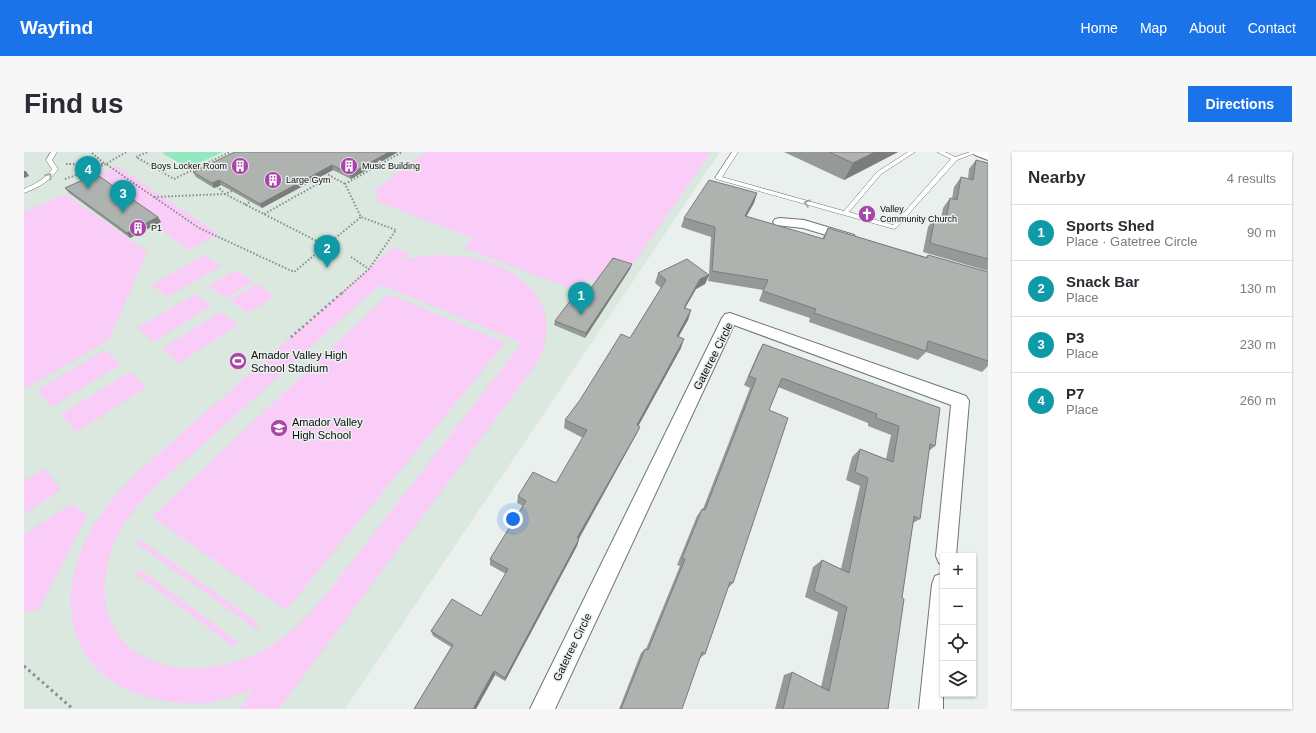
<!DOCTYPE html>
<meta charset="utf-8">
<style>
:root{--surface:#fff;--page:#f7f7f7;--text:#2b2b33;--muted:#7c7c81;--line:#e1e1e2;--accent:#1a73e8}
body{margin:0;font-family:Arial,sans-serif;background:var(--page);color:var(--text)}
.controls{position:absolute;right:12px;bottom:12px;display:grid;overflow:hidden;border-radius:0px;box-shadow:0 1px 3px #0004}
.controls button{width:36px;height:36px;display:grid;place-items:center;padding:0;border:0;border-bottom:1px solid var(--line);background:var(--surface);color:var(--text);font:20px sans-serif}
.you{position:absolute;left:489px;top:367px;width:14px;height:14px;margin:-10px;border:3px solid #fff;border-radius:50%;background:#1a73e8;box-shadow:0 0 0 6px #1a73e833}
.badge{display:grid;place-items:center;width:26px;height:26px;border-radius:50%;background:var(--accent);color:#fff;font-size:13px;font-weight:700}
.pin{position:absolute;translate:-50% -33px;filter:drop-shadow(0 1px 2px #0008)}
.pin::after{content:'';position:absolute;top:21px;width:14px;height:12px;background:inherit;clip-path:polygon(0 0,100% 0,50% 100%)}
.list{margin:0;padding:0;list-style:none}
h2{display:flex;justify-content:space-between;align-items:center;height:52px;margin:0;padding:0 16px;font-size:17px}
h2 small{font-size:13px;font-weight:400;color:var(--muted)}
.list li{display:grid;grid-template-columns:26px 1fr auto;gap:12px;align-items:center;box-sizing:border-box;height:56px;padding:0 16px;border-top:1px solid var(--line)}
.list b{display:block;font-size:15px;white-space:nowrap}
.list p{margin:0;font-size:13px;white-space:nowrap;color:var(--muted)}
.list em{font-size:13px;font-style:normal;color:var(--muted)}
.icon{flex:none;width:22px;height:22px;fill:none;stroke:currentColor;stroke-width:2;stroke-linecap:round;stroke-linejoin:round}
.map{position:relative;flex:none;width:964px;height:557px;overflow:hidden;border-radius:0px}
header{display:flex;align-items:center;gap:24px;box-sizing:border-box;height:56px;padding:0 20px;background:var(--accent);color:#fff}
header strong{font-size:19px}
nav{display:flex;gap:22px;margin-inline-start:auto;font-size:14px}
.intro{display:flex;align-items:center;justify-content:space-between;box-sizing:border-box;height:96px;padding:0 24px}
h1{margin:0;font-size:28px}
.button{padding:10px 18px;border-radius:0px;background:var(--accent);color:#fff;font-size:14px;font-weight:700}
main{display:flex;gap:24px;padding:0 24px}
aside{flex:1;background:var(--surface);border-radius:0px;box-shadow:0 1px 3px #0004}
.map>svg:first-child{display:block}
.built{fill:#dae8e0}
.green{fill:#f9cdf7;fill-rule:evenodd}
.water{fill:#92e9bf}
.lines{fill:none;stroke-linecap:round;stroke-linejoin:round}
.service-casing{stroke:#707573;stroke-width:1}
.minor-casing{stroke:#707573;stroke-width:2}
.secondary-casing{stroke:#707573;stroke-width:2}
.path-far2{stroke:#888d8b;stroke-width:2;stroke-dasharray:1.5 2;stroke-linecap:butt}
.path-far1{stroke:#888d8b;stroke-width:2.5;stroke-dasharray:2 3;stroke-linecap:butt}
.path{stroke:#888d8b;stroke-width:3;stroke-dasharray:2.5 3.5;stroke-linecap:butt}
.service{fill:#fff;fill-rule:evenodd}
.minor{fill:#fff;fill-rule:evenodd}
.secondary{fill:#fff;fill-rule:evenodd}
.wall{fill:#969a97}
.shaded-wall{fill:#7a7d7b}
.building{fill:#aeb3b0;stroke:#7a7d7b}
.oneway{stroke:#9e9f9e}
.labels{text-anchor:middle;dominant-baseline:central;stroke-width:3;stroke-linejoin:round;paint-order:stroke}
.far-poi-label{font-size:9px;fill:#0c0e0d;stroke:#eaf0ed;text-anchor:start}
.poi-label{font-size:11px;fill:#0c0e0d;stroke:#eaf0ed;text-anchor:start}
.street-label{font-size:11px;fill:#0c0e0d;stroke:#eaf0ed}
</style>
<header>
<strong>Wayfind</strong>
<nav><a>Home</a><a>Map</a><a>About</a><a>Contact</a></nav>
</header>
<div class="intro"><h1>Find us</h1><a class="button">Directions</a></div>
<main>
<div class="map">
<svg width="964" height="557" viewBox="0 0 964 557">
<rect width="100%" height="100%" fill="#eaf0ed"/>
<path class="built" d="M0,0h696l-375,557h-321z"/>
<path class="green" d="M401,0h286l-81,117 -18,-6 -12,19 -11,-3 -9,13 -116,-44 9,-10 -95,-36 -3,-12z
M93,14l102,68 -31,16 -32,-24 6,-4 -67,-46z
M42,42l81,58 -38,88 -85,49v-177z
M369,95l17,7 -7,6c24,-5 47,-7 70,-2 55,11 94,53 62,108l-256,343h-39l15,-20c-15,5 -30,11 -46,14 -93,6 -161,-49 -131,-143 10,-34 34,-62 59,-87zM358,133l138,57 -2,6 -193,248c-21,25 -42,46 -72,59 -90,40 -181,-13 -137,-116 16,-38 62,-71 92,-99 54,-48 107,-97 160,-145z
M181,103l16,11 -54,31 -16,-12z
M211,118l18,11 -27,17 -17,-12z
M232,132l19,12 -27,17 -18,-13z
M171,142l16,12 -57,36 -17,-14z
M365,142l116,49 -219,267 -134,-93z
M196,160l18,13 -59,38 -17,-14z
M81,198l16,14 -69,43 -15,-17z
M106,220l17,15 -70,45 -17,-17z
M20,317l17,20 -37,25v-33z
M47,352l17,11 -49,94 -15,3v-78z
M117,388l119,84 -4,5 -119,-85z
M117,418l97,72 -4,5 -98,-73z"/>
<path class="water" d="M141,0h58l-35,16 -26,-15z"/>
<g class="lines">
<defs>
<path id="service" d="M27,0h6l-5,8 6,9c-8,12 -20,19 -34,24v-4c11,-5 21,-10 28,-20l-6,-9z
M708,0h6l-16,25 122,34 33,-39 31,-20h7l-34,22 -32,38 44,13 58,-66 -14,-7h8l10,5 15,-5h8l-21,8 -61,68 -2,1 -178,-50 -1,-1z"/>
<path id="minor" d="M756,66l24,2 50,15 2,3 -2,3 -5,1 -46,-14 -28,-3 -2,-3 2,-3z
M706,161l236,83 3,5 -13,155h-13v9l-4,-2 -3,-7 15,-151 -217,-80 -179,384h-25l192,-391 3,-4z
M919,421v136h-24l13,-125 3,-8z"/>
<path id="secondary" d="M949,0h15v8l-13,-5z"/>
</defs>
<use href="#service" class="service-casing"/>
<use href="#minor" class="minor-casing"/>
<use href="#secondary" class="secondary-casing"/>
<path class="path-far2" d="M102,0l-20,12 93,64 95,44 67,-55 -16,-33 57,-32
M123,0l-11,5 38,22 56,-27
M68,1l13,11
M42,12h37
M301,21l20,11
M41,27l41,-15
M193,34l8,8 111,57
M130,45l71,-3 7,-3
M221,53l5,-3
M240,62l68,-38
M327,105l18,12
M318,141l27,-24 27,-39 -35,-13"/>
<path class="path-far1" d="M267,185l52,-45"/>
<path class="path" d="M0,514l49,43"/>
<use href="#service" class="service"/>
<use href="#minor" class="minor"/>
<use href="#secondary" class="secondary"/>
</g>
<path class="wall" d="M374,0l-47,27 -18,-9 -71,38 -41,-23 -7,3 -18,-11 -3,-5z
M760,0h114l-54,28z
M952,8l12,3v108l-65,-19 5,-25 7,-10 6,2 2,-11 7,-10 2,1 2,-12 7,-10 7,2 1,-10z
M41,36l93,29 3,5 -31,16 -61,-45z
M733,41l-3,10 -8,13 76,23 6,-11 98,29 2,-2 60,17v94l-6,6 -56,-20 -8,8 -109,-38 1,-4 -51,-17 4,-11 -55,-9 1,-6 -4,9 -9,5 -11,19 6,2 -3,10 -10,17 3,11 -43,78 2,1 -4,8 -57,104 -2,7 -72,135 -10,-6 -19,34h-62l37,-62 -18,-11 -2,-5 50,-15 25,-42 -16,-9v-6l33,-53 -6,-3 1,-7 38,-13 27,-45 -19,-10 1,-8 65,-82 31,-50 -6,-5 3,-10 51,1 2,-37 -30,-10 3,-9z
M608,112l-2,5 -45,69 -31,-13 1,-4 33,-29z
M739,192l172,102 -6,5 -9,68 -7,4 -11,75 -14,111h-113l9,-34 8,-3 29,15 17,-75 -33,-15 8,-30 9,-7 19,9 19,-83 -14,-6 6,-23 8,-8 26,10 5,-24 -23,-9v-3l-90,-36 -9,23 -36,173 -5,5 -23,66 -6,5 -17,50h-63l22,-56 4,-4h1l34,-83 -3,-1 20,-49 5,-7h1l47,-121 -6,-3 14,-32z"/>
<path class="shaded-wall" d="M365,0h9l-47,27 -1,-5z
M851,0h23l-54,28 9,-17z
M308,13l1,5 -71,38 -2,-4z
M0,19h2l3,5 -5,2z
M195,28l2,5 -7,3 -2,-5z
M733,41l-3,10 -13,23 4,-10z
M134,65l3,5 -31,16 -3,-5z
M608,112l-2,5 -45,69 1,-5z
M685,123l-4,9 -9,5 -16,28 4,-9 16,-29z
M667,158l-3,10 -14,25 3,-9z
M660,187l-3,9 -47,86 3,-9z
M616,275l-4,8 -61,110 2,-7z
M555,387l-2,7 -72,135v-3z
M470,519l1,4 -19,34h-3z"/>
<path class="building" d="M211,0h154l-39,22 -18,-9 -72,39 -41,-24 -7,3 -19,-11z
M805,0h46l-22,11z
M952,8l12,3v96l-58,-16 5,-26 11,3 4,-22 7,2 4,-23 12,3z
M72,22l62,43 -31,16 -62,-45z
M685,28l48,13 -12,23 79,23 4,-11 99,30 1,-3 60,17v89l-60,-20 -2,10 -112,-38 2,-4 -53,-18 5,-11 -56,-9 3,-44 -31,-9z
M589,106l19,6 -46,69 -31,-12 24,-32 9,3z
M663,107l22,16 -9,4 -16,29 7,2 -14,26 7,3 -47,86 3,2 -63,111 2,1 -74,139 -11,-7 -21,38h-59l39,-64 -22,-14 21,-32 29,17 27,-47 -18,-10 36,-58 -8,-5 15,-24 23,11 31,-53 -22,-10 15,-20 41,-66 9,4 36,-58 -8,-7z
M739,192l177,64 -5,38 -5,-2 -10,75 -6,-3 -12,82 2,1 -16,110h-105l9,-37 37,19 18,-84 -33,-16 8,-31 27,13 19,-95 -13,-6 5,-23 33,13 6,-36 -23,-8 1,-4 -95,-36 -13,32 19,8 -55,165 -3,-1 -25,72 -3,-2 -20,57h-61l24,-60 3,1 37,-91 -3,-1 20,-49 3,1 51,-131 -7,-3z"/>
<defs><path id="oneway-chevron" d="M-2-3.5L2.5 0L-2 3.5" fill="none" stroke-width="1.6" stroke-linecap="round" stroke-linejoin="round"/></defs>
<g class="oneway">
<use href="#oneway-chevron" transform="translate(25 24) rotate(-49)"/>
<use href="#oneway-chevron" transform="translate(783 51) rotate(-164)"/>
</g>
<defs>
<symbol id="building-disc" viewBox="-11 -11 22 22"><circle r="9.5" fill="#a944a9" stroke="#eaf0ed"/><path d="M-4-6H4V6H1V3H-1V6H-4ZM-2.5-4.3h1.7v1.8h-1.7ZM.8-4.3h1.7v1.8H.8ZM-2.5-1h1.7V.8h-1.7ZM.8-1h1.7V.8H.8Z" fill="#fff"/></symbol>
<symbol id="church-disc" viewBox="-11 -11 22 22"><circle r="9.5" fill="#a944a9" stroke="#eaf0ed"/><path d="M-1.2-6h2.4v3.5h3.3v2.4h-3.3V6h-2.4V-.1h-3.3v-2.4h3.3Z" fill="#fff"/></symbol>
<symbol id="stadium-disc" viewBox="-11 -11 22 22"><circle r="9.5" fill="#a944a9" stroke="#eaf0ed"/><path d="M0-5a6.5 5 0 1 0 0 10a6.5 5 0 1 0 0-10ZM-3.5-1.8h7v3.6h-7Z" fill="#fff"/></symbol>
<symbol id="school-disc" viewBox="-11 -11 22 22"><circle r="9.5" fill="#a944a9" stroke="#eaf0ed"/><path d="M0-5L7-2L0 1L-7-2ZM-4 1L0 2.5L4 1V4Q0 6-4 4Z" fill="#fff"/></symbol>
</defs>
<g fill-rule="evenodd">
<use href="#building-disc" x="206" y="4" width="20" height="20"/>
<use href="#building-disc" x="315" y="4" width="20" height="20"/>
<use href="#building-disc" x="239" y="18" width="20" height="20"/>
<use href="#church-disc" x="833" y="52" width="20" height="20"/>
<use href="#building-disc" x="104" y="66" width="20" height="20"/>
<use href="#stadium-disc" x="204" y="199" width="20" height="20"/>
<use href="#school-disc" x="245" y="266" width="20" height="20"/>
</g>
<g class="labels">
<g class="far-poi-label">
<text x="203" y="14" text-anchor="end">Boys Locker Room</text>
<text x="338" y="14">Music Building</text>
<text x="262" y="28">Large Gym</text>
<text x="856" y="57">Valley<tspan x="856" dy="10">Community Church</tspan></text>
<text x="127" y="76">P1</text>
</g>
<g class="poi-label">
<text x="227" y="203">Amador Valley High<tspan x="227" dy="13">School Stadium</tspan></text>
<text x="268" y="270">Amador Valley<tspan x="268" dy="13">High School</tspan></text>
</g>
<g class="street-label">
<text transform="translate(689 204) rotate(-63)">Gatetree Circle</text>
<text transform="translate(548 495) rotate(-64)">Gatetree Circle</text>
</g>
</g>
</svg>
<div class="controls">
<button>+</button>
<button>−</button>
<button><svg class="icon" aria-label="locate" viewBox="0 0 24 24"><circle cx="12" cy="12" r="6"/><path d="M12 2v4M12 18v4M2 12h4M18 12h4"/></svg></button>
<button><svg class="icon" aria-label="layers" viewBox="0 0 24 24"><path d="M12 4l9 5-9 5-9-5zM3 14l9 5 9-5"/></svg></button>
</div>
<div class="you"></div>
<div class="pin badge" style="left:557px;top:163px;background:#0f9aa8">1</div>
<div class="pin badge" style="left:303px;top:116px;background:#0f9aa8">2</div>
<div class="pin badge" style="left:99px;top:61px;background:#0f9aa8">3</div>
<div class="pin badge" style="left:64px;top:37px;background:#0f9aa8">4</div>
</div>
<aside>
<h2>Nearby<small>4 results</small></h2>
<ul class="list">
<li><span class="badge" style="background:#0f9aa8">1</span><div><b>Sports Shed</b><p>Place · Gatetree Circle</p></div><em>90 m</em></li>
<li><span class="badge" style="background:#0f9aa8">2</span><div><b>Snack Bar</b><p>Place</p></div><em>130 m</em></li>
<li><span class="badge" style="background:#0f9aa8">3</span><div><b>P3</b><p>Place</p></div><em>230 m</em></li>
<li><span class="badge" style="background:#0f9aa8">4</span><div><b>P7</b><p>Place</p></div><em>260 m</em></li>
</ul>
</aside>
</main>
